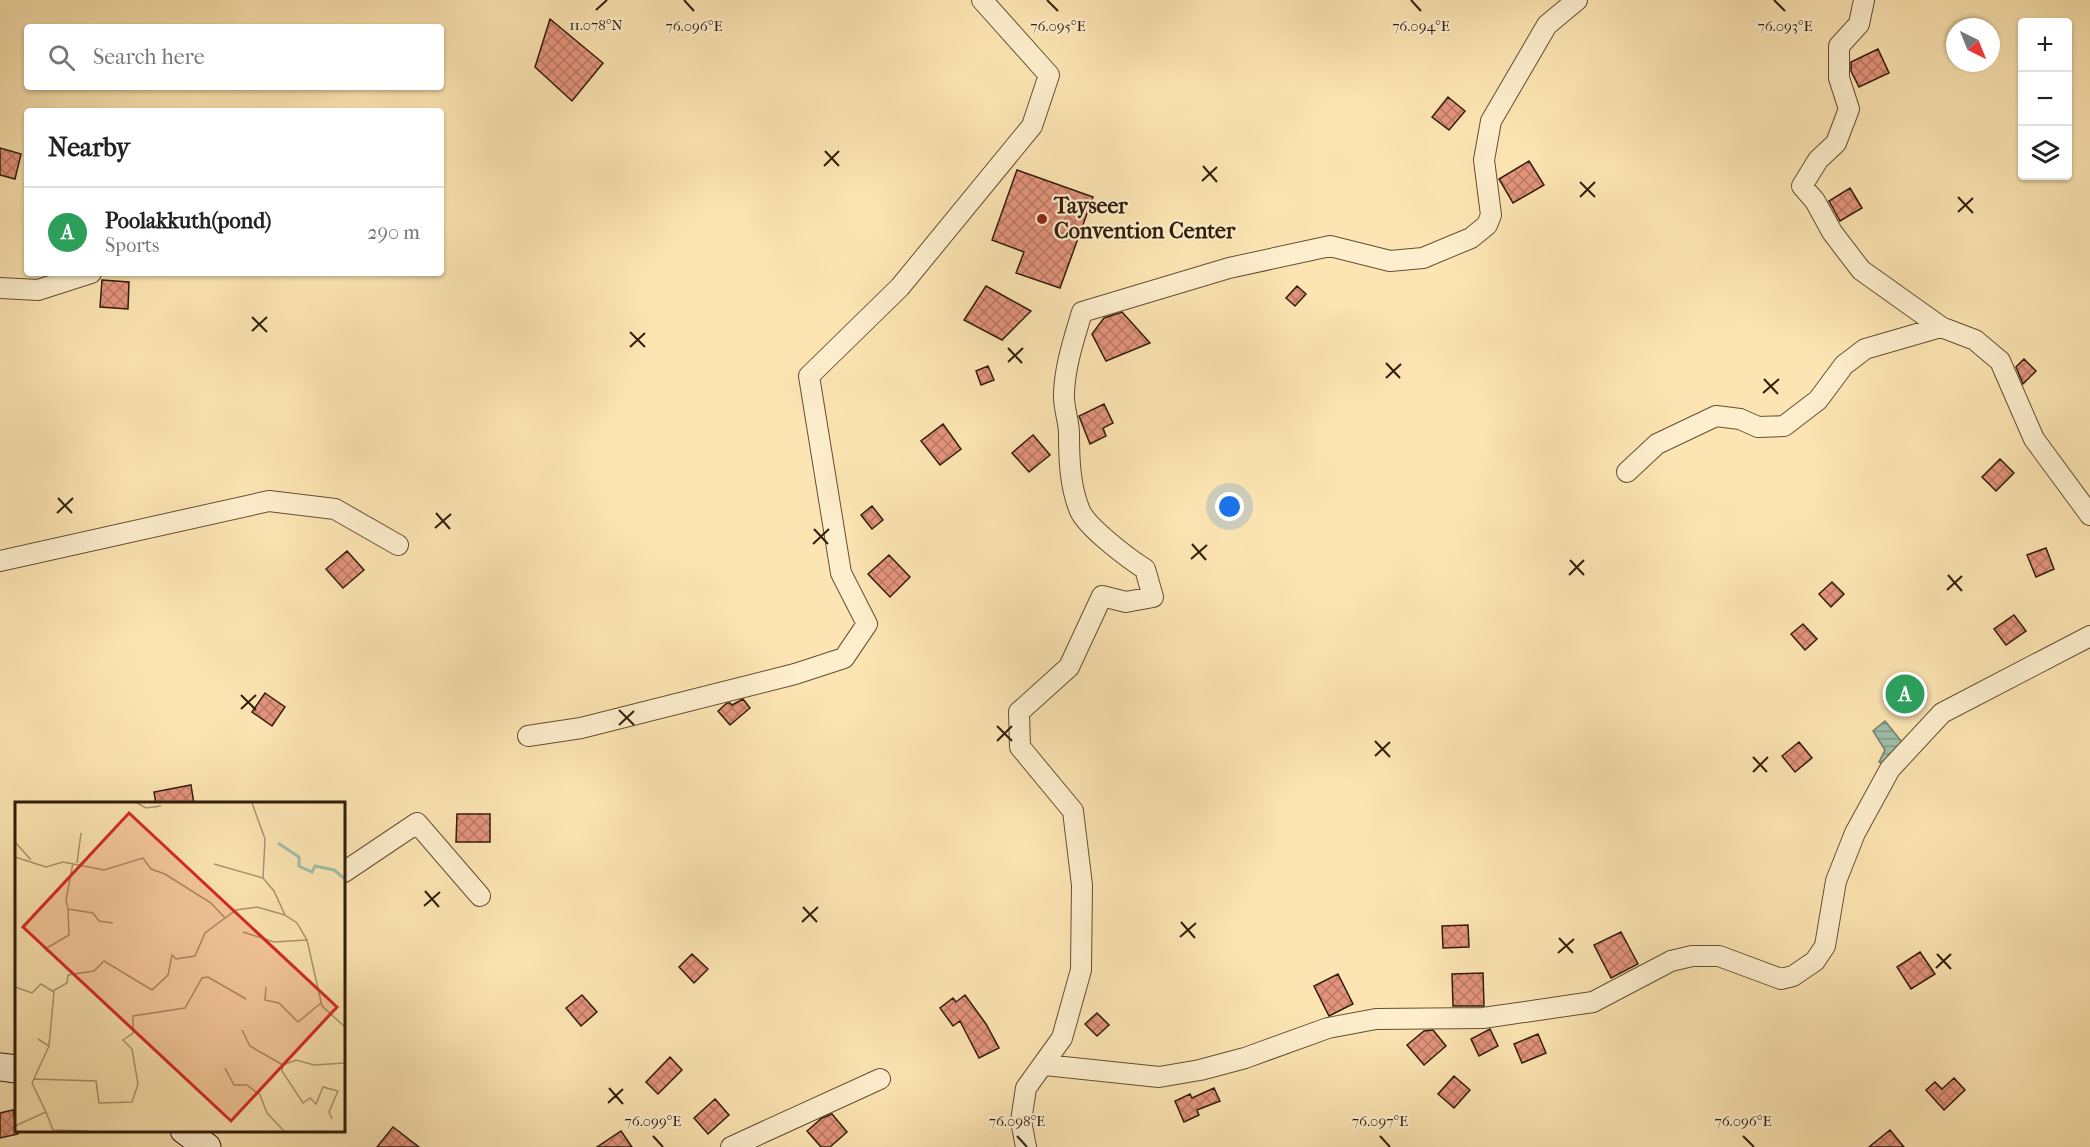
<!DOCTYPE html>
<meta charset="utf-8">
<style>
:root{--surface:#fff;--page:#f6f6f6;--text:#222;--muted:#767676;--line:#e0e0e0;--accent:#b45309}
body{margin:0;font-family:"IM FELL French Canon",serif;background:var(--page);color:var(--text)}
.controls{position:absolute;right:18px;top:18px;display:grid;overflow:hidden;border-radius:6px;box-shadow:0 2px 4px #0004}
.controls button{width:54px;height:54px;display:grid;place-items:center;padding:0;border:0;border-bottom:2px solid var(--line);background:var(--surface);color:var(--text);font:30px sans-serif}
.compass{position:absolute;left:1946px;top:18px;width:54px;height:54px;border-radius:50%;background:var(--surface);box-shadow:0 2px 4px #0004;rotate:137deg}
.you{position:absolute;left:1230px;top:507px;width:21px;height:21px;margin:-15px;border:4px solid #fff;border-radius:50%;background:#1a73e8;box-shadow:0 0 0 9px #1a73e833}
.badge{display:grid;place-items:center;width:39px;height:39px;border-radius:50%;background:var(--accent);color:#fff;font-size:20px;font-weight:700}
.pin{position:absolute;translate:-50% -50%;border:3px solid #fff;box-shadow:0 2px 6px #0006}
.list{margin:0;padding:0;list-style:none}
h2{display:flex;justify-content:space-between;align-items:center;height:78px;margin:0;padding:0 24px;font-size:26px}
h2 small{font-size:20px;font-weight:400;color:var(--muted)}
.list li{display:grid;grid-template-columns:39px 1fr auto;gap:18px;align-items:center;box-sizing:border-box;height:90px;padding:0 24px;border-top:2px solid var(--line)}
.list b{display:block;font-size:22px;white-space:nowrap}
.list p{margin:0;font-size:20px;white-space:nowrap;color:var(--muted)}
.list em{font-size:20px;font-style:normal;color:var(--muted)}
.icon{flex:none;width:33px;height:33px;fill:none;stroke:currentColor;stroke-width:2;stroke-linecap:round;stroke-linejoin:round}
.map{position:relative;flex:none;width:2090px;height:1147px;overflow:hidden}
.search{position:absolute;background:var(--surface);box-shadow:0 2px 4px #0004;left:24px;top:24px;width:420px;height:66px;display:flex;align-items:center;gap:15px;box-sizing:border-box;padding:0 21px;border-radius:6px;color:var(--muted);font-size:22px}
.panel{position:absolute;background:var(--surface);box-shadow:0 2px 4px #0004;left:24px;top:108px;width:420px;height:168px;border-radius:6px}
.map>svg:first-child{display:block}
.water{fill:url(#water-rules);stroke:#737e6b;stroke-width:1.5}
.building{fill:url(#building-cross-hatch);stroke:#301d0a;stroke-width:1.5}
.lines{fill:none;stroke-linecap:round;stroke-linejoin:round}
.minor-casing{stroke:#634f34;stroke-width:22}
.secondary-casing{stroke:#301d0a;stroke-width:29}
.minor{stroke:#fdeecd;stroke-width:20}
.secondary{stroke:#fdeecd;stroke-width:27}
.ticks{fill:none;stroke:#301d0a;stroke-width:2}
.poi-dot{fill:#8f2418;stroke:#fdeecd;stroke-width:2}
.labels{text-anchor:middle;dominant-baseline:central;stroke-width:4.5;stroke-linejoin:round;paint-order:stroke}
.poi-label{font-size:22px;font-weight:bold;fill:#301d0a;stroke:#fdeecd;text-anchor:start}
.inset-river{fill:none;stroke:#9fbfab;stroke-width:3}
.inset-road{fill:none;stroke:#aa956f;stroke-width:1.5}
.view{fill:#d62828;fill-opacity:0.15;stroke:#d62828;stroke-width:3}
.inset-edge{fill:none;stroke:#301d0a;stroke-width:3}
.ticks-label{font-size:15px;text-anchor:middle;fill:#301d0a;stroke:#fdeecd;stroke-width:4.5;stroke-linejoin:round;paint-order:stroke}
</style>
<div class="map">
<svg width="2090" height="1147" viewBox="0 0 2090 1147">
<defs>
<pattern id="water-rules" width="6" height="5" patternUnits="userSpaceOnUse" patternTransform="scale(1.5)"><rect width="6" height="5" fill="#9fbfab"/><path d="M0 2.5h6" fill="none" stroke="#829b89"/></pattern>
<pattern id="building-cross-hatch" width="8" height="8" patternUnits="userSpaceOnUse" patternTransform="scale(1.5)"><rect width="8" height="8" fill="#e4947d"/><path d="M0 0l8 8M0 8l8-8" fill="none" stroke="#b97865"/></pattern>
</defs>
<rect width="100%" height="100%" fill="#fce5b2"/>
<filter id="stains"><feTurbulence type="fractalNoise" baseFrequency=".00333" numOctaves="4"/><feColorMatrix values="0 0 0 0 .2 0 0 0 0 .09 0 0 0 0 .02 0 0 0 .5 -.17"/></filter>
<radialGradient id="worn" r=".72"><stop offset=".6" stop-color="#630" stop-opacity="0"/><stop offset="1" stop-color="#630" stop-opacity=".3"/></radialGradient>
<path class="water" d="M1885,721l25,31 -21,16 -10,-6 6,-12 -12,-19z"/>
<path class="building" d="M550,19l53,44 -31,38 -37,-34z
M1878,49l11,24 -30,14 -8,-16v-9z
M1448,97l17,14 -16,19 -17,-13z
M0,148l21,6 -6,25 -15,-4z
M1529,161l15,24 -31,18 -14,-24z
M1017,170l76,27 -33,91 -44,-15 8,-21 -32,-12z
M1850,188l12,20 -22,13 -11,-20z
M102,280l27,2 -1,27 -28,-2z
M986,286l45,25 -29,29 -38,-20z
M1297,286l9,8 -11,12 -9,-8z
M1122,312l28,31 -44,18 -14,-27 12,-16z
M2024,359l12,12 -13,13 -7,-17z
M988,366l6,14 -13,5 -5,-14z
M1104,404l9,19 -10,5 3,8 -16,8 -11,-28z
M943,424l18,25 -21,16 -19,-24z
M1033,435l17,20 -21,17 -17,-19z
M2000,459l14,14 -18,18 -14,-14z
M872,506l11,14 -11,9 -11,-14z
M2046,548l8,21 -18,8 -9,-22z
M347,551l17,19 -21,18 -17,-19z
M889,555l21,22 -20,20 -22,-23z
M1832,582l12,12 -13,13 -12,-13z
M2014,615l12,16 -20,14 -12,-16z
M1803,624l14,15 -12,11 -14,-16z
M265,693l20,14 -13,19 -20,-14z
M743,699l7,9 -20,17 -12,-14 9,-8h3l2,2z
M1799,742l13,16 -17,14 -13,-16z
M191,785l3,19h-38l-2,-12z
M457,814h33v28h-34z
M1468,925l1,22 -26,1 -1,-22z
M1621,932l17,32 -27,14 -17,-33z
M1920,952l15,22 -24,15 -14,-22z
M692,954l16,15 -14,14 -15,-16z
M1483,973l1,33h-31l-1,-32z
M1338,974l15,30 -24,12 -15,-30z
M582,995l15,17 -16,14 -15,-18z
M965,995l21,29 13,24 -20,10 -19,-37 -7,5 -13,-18 13,-10 3,4z
M1097,1013l12,12 -12,11 -12,-12z
M1490,1029l8,17 -19,10 -8,-17z
M1433,1030l13,16 -22,19 -17,-20 17,-14z
M1538,1034l8,19 -24,10 -8,-19z
M670,1057l12,13 -24,24 -12,-12z
M1454,1076l16,14 -16,18 -16,-14z
M1954,1078l11,12 -21,20 -18,-20 9,-8 7,7z
M1214,1088l6,13 -23,9 2,5 -15,7 -9,-21 15,-7 2,4z
M715,1099l14,16 -21,19 -14,-16z
M13,1110l5,24 -18,4v-25z
M832,1114l15,18 -17,15h-9l-14,-16 15,-13z
M393,1127l26,20h-42z
M1890,1130l14,17h-35z
M621,1131l11,16h-35z"/>
<g class="lines">
<defs>
<path id="minor" d="M1864,0l-5,24 -20,22v32l10,31 -13,34 -18,17 -16,26 13,15 17,31 29,38 80,57
M0,288l38,2 53,-17
M1627,472l30,-28 59,-28 24,3 18,8 26,-1 34,-26 26,-35 21,-16 76,-22 34,13 25,21 34,78 56,76
M0,561l269,-60 66,8 63,36
M528,736l53,-8 214,-54 49,-16 23,-34 -26,-51 -32,-197 91,-89 132,-161 17,-51 -67,-75
M344,872l73,-49 63,73
M1045,1065l114,12 41,-7 45,-12 83,-30 48,-9 107,-1 110,-16 78,-41 21,-5h27l62,23 12,-3 22,-15 10,-15 11,-65 19,-48 35,-64 52,-56 148,-77
M731,1147l149,-68
M1026,1147l-5,-26 5,-33 36,-50 19,-68 1,-85 -9,-74 -53,-64 -1,-35 50,-45 33,-71 24,6 27,-5 -8,-28c-16,-10 -57,-41 -65,-58 -10,-24 -11,-51 -11,-77 0,-14 -6,-27 -5,-41 1,-28 10,-54 18,-81l147,-44 101,-22 60,15 33,-3 48,-20 16,-13 4,-10 -7,-55 7,-39 56,-96 30,-25"/>
<path id="secondary" d="M0,1067l16,2
M184,1130l23,17"/>
</defs>
<use href="#minor" class="minor-casing"/>
<use href="#secondary" class="secondary-casing"/>
<use href="#minor" class="minor"/>
<use href="#secondary" class="secondary"/>
</g>
<path class="ticks" d="M684,0l10,11M1047,0l11,11M1411,0l10,11M1774,0l11,11M596,10l11,-10M825,151l14,15M824,166l15,-15M1203,166l14,16M1202,181l15,-14M1580,182l15,15M1580,197l15,-15M1958,197l15,16M1958,212l15,-14M252,317l15,15M252,331l15,-14M630,332l15,15M630,347l15,-14M1008,348l14,15M1008,362l15,-14M1386,363l14,15M1386,378l15,-14M1764,379l14,15M1763,393l16,-14M58,498l14,15M57,513l16,-15M436,513l14,16M435,528l16,-14M814,529l14,15M813,544l16,-15M1192,544l14,16M1191,559l16,-14M1570,560l14,15M1569,575l15,-15M1948,575l14,16M1947,590l15,-14M241,695l15,15M241,709l15,-14M619,710l15,15M619,725l15,-14M997,726l15,15M997,741l15,-15M1375,741l15,16M1375,756l15,-14M1753,757l14,15M1753,772l15,-15M425,891l14,16M424,906l16,-14M803,907l14,15M802,922l16,-15M1181,922l14,16M1180,937l16,-14M1559,938l14,15M1558,953l16,-14M1937,954l14,15M1936,968l15,-14M609,1088l14,16M608,1103l15,-14M653,1136l10,11M1017,1136l10,11M1380,1136l10,11M1743,1136l11,11"/>
<circle class="poi-dot" cx="1042" cy="219" r="6"/>
<g class="labels">
<g class="poi-label">
<text x="1054" y="206">Tayseer<tspan x="1054" dy="25">Convention Center</tspan></text>
</g>
</g>
<g transform="translate(15 802)">
<rect width="330" height="330" fill="#fce5b2"/>
<path class="inset-river" d="M263,41l21,14v9l13,6 3,-6 19,4 11,9"/>
<path class="inset-road" d="M122,1l9,5 15,-2M237,1l13,36 -2,39 11,13 11,24 12,8 10,17 15,66 23,21M0,40l16,18M0,55l31,10 17,-5 41,8 39,-12 8,11 14,5 46,29 14,15M58,61l-7,37 2,9 25,4 6,8 14,2M62,61l4,-30M199,62l49,14M228,130l31,10 33,-2M33,150l-3,-3 24,-14 -1,-26M0,185l17,6 9,-9 13,8 -5,54M251,185l-1,13 14,3 19,19 23,-19M38,189l14,-8 1,-8 26,-4 10,-10 48,29 16,-15 4,-20 4,4 19,-3 10,-23 31,-23 21,-3 28,8M227,228l8,16 33,19M210,266l9,17h13l13,10 7,18 17,18M18,277l63,2 3,22 33,-1 6,-18 -6,-35 -9,-9 10,-7v-17l52,-8 17,-30 6,-1 38,22M31,310l7,18 35,1M317,317l-3,-7 9,-21 -15,-4 -7,17 -6,-6 -7,5 -21,-32 1,-6 13,-5 18,5 31,-2M0,324l31,-14 -14,-29 17,-37 -11,-7"/>
<path class="view" d="M114,11l208,194 -106,114 -208,-194z"/>
<rect width="330" height="330" class="inset-edge"/>
</g>
<g class="ticks-label">
<text x="596" y="30">11.078°N</text>
<text x="694" y="31">76.096°E</text>
<text x="1058" y="31">76.095°E</text>
<text x="1421" y="31">76.094°E</text>
<text x="1785" y="31">76.093°E</text>
<text x="653" y="1126">76.099°E</text>
<text x="1017" y="1126">76.098°E</text>
<text x="1380" y="1126">76.097°E</text>
<text x="1743" y="1126">76.096°E</text>
</g>
<rect width="100%" height="100%" filter="url(#stains)"/>
<rect width="100%" height="100%" fill="url(#worn)"/>
</svg>
<div class="controls">
<button>+</button>
<button>−</button>
<button><svg class="icon" aria-label="layers" viewBox="0 0 24 24"><path d="M12 4l9 5-9 5-9-5zM3 14l9 5 9-5"/></svg></button>
</div>
<svg class="compass" viewBox="-18 -18 36 36"><path d="M0-13l5 13h-10z" fill="#e53935"/><path d="M0 13l5-13h-10z" fill="#767676"/></svg>
<div class="you"></div>
<div class="pin badge" style="left:1905px;top:694px;background:#2e9e5b">A</div>
<div class="search"><svg class="icon" aria-label="search" viewBox="0 0 24 24"><circle cx="10" cy="10" r="6"/><path d="M15 15l6 6"/></svg>Search here</div>
<section class="panel">
<h2>Nearby<small></small></h2>
<ul class="list">
<li><span class="badge" style="background:#2e9e5b">A</span><div><b>Poolakkuth(pond)</b><p>Sports</p></div><em>290 m</em></li>
</ul>
</section>
</div>
